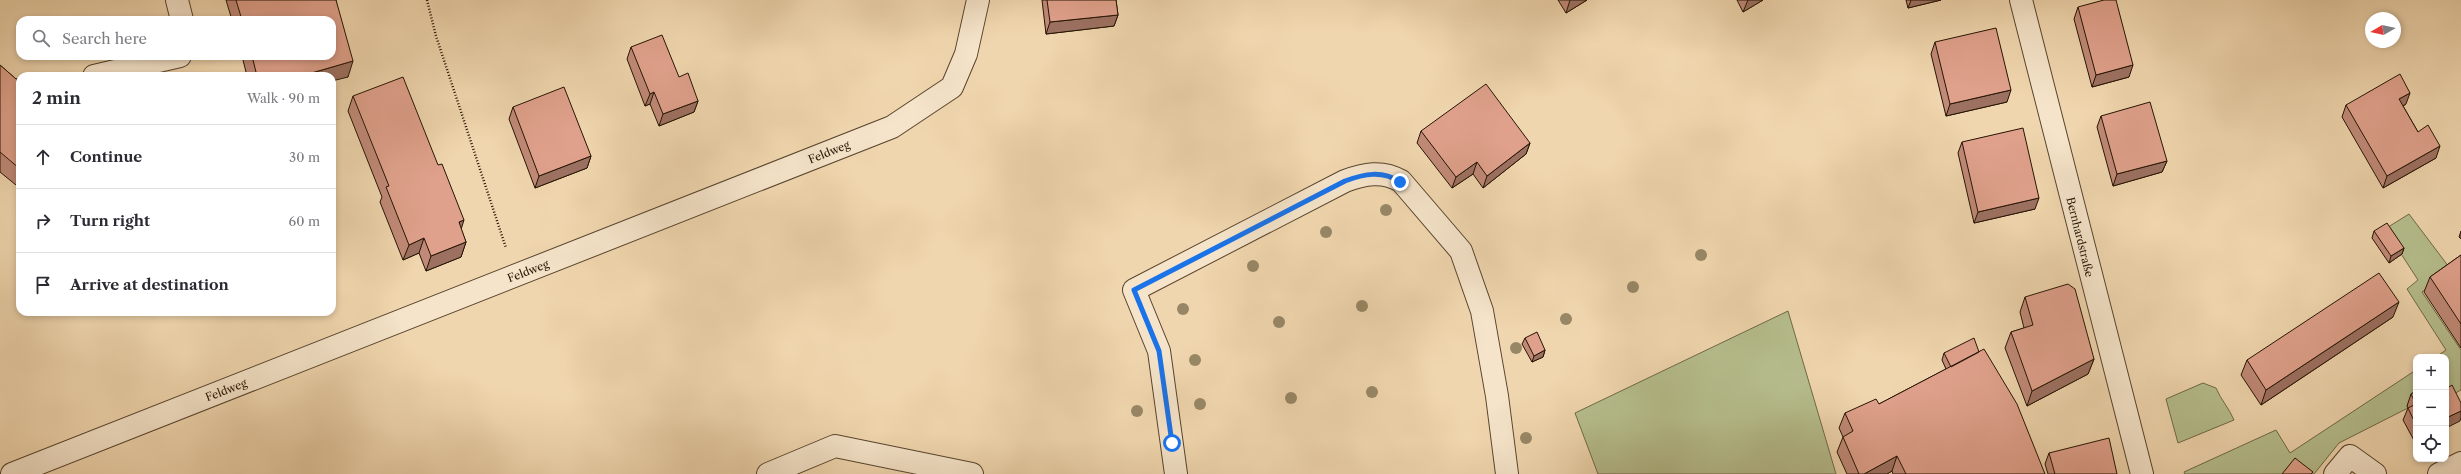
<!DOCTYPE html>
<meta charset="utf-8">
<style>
:root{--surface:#fff;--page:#f2f2f3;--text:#2b2b33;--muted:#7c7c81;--line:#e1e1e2}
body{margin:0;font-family:"Libre Caslon Text",serif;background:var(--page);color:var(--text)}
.controls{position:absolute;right:12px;bottom:12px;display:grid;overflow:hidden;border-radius:8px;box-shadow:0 2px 6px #0003}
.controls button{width:36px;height:36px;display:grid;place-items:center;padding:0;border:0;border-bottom:1px solid var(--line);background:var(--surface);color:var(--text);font:20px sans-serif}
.compass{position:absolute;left:2365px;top:12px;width:36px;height:36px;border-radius:50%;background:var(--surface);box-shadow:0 2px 6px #0003;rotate:261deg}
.stop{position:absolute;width:12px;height:12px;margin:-9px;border:3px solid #1a73e8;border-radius:50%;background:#fff}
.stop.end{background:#1a73e8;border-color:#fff;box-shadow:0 1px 4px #0008}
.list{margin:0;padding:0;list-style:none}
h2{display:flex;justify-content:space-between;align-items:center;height:52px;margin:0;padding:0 16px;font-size:17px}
h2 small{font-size:13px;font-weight:400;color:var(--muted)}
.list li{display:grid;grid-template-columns:26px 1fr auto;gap:12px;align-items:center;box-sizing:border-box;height:64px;padding:0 16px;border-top:1px solid var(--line)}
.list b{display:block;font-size:15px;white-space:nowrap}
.list em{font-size:13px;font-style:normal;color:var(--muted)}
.icon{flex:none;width:22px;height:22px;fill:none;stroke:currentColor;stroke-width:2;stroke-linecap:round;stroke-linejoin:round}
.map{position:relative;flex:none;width:2461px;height:474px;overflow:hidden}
.search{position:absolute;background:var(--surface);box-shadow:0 2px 6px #0003;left:16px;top:16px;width:320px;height:44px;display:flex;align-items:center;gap:10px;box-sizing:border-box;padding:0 14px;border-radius:12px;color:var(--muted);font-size:15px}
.panel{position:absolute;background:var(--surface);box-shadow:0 2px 6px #0003;left:16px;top:72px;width:320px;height:244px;border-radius:12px}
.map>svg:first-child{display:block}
.green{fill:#b6be8d;stroke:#6e6948}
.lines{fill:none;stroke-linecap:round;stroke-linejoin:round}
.minor-casing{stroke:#58442e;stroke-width:24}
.path{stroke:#251403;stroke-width:2.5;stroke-dasharray:1 2;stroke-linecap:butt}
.minor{stroke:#f5e4ca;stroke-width:22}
.tree{fill:#988766}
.wall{fill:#c18a78;stroke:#251403}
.shaded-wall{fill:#9d7162;stroke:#251403}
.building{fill:#e0a18c;stroke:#251403}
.route{stroke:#1a73e8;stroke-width:5}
.labels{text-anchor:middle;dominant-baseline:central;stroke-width:4;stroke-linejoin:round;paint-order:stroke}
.street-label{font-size:11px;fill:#251403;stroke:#f5e4ca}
</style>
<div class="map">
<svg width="2461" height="474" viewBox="0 0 2461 474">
<rect width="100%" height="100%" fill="#f0d6ae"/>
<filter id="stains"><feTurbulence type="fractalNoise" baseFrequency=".005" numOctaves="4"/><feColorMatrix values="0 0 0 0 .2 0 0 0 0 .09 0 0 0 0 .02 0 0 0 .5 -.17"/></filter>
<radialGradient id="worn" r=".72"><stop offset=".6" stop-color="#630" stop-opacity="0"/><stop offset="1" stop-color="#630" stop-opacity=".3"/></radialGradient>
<path class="green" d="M2409,214l43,57 -30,21 39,58v40l-15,8v-41h-10l10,-7 -39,-61 11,-9 -33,-51z
M1788,311l48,163h-238l-23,-61z
M2416,370v31l-9,5 1,2 -69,35 -25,31h-129l-1,-2 92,-42 14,23z
M2203,383l13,5c5,12 13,20 18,32l-56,23 -12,-44z"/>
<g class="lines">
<defs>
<path id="minor" d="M177,0l5,20
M2021,0l121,474
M94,76l86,-20
M12,474l880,-347 60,-40 14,-33 12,-54
M768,474l67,-28 137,28
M1176,474l-17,-123 -25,-61 211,-109c19,-7 37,-11 56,0l60,70 21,60 15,85 10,78
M2335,474l15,-18 25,18
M2439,474l22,-11"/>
</defs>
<use href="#minor" class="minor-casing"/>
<path class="path" d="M427,0l9,36 70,212"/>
<use href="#minor" class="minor"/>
</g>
<g class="tree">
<circle cx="1386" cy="210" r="6"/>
<circle cx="1326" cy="232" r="6"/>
<circle cx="1701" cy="255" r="6"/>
<circle cx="1253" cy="266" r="6"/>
<circle cx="1633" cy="287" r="6"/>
<circle cx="1362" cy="306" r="6"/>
<circle cx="1183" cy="309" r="6"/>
<circle cx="1566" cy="319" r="6"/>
<circle cx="1279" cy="322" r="6"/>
<circle cx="1516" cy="348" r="6"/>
<circle cx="1195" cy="360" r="6"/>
<circle cx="1372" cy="392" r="6"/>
<circle cx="1291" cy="398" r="6"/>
<circle cx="1200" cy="404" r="6"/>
<circle cx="1137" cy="411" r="6"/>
<circle cx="1526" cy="438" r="6"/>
</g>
<path class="wall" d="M226,0h110l12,77 -101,-1 -5,-20h90v-36h-100z
M1042,0h74l2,15 -4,11 -68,8z
M1558,0h29l-21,13z
M1737,0h26l-20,12z
M1906,0h35l-33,8z
M2078,7l51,70 -37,10 -18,-68z
M1935,42l72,60 -61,14 -15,-62z
M631,47l48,30 19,24 -4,11 -35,14 -9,-22 -5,2 -18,-47z
M0,65l16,14h4v101l-4,5 -16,-13z
M353,96l108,133 5,13 -5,15 -35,14 -7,-18 -16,7 -23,-58 2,-5 -34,-86z
M2406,104l-3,2 15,26 18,26 -53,30 -41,-71 4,-12z
M513,107l78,49 -4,12 -52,20 -26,-69z
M2101,116l66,45 -5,11 -49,14 -16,-59z
M1421,131l109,12 -4,11 -43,34 -10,-14 -21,14 -35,-45z
M1962,142l73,67 -61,14 -16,-70z
M2374,231l30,17 -2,6 -13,9 -17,-25z
M2461,231v8l-2,-2z
M2461,255v93l-37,-56 6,-15z
M2025,297l69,62 -6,15 -61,32 -22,-58 6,-16 13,-4 -4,-16z
M2393,317l-132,88 -20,-30 6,-15z
M1525,338l20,12 -2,7 -11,5 -10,-18z
M1979,352l66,122h-152l-1,-3 -5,3h-40l-10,-22 6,-15 -4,-9 6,-15 34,-9 67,-35 -4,-9 2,-7z
M2416,391v53l-13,-24 5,-12 -1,-2 4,-12z
M2049,453l68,21h-69l-3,-10z"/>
<path class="shaded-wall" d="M1570,0h17l-21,13z
M1748,0h15l-20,12z
M1911,0h30l-33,8z
M1118,15l-4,11 -68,8 4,-12z
M353,61l-5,16 -16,4v-5h-31z
M2133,65l-4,12 -37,10 4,-12z
M2011,90l-4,12 -61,14 4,-12z
M654,92l-4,12 -5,2 5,-12z
M2410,93l-4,11 -11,7 4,-12z
M698,101l-4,11 -35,14 4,-12z
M1530,143l-4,11 -43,34 4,-12z
M2440,146l-4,12 -53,30 4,-12z
M591,156l-4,12 -52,20 4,-12z
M2167,161l-5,11 -49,14 4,-12z
M1477,162l-4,12 -21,14 4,-11z
M20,173v7l-4,5z
M2039,198l-4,11 -61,14 4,-11z
M464,220l-5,16v-14z
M424,238l-5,15 -16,7 6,-15z
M466,242l-5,15 -35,14 5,-15z
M2404,248l-2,6 -13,9 2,-7z
M2399,302l-6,15 -132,88 5,-15z
M1545,350l-2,7 -11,5 2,-6z
M2094,359l-6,15 -61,32 5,-15z
M2461,411v6l-1,4 -14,7v-10z
M1897,456l-5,15 -5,3h-23z"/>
<path class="building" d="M236,0h100l17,61 -52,15h-44l-5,-20h80v-36h-90z
M1047,0h69l2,15 -68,7z
M2104,0h12l17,65 -37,10 -18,-68z
M1996,28l15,62 -61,14 -15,-62z
M662,35l17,42 9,-4 10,28 -35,13 -9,-22 -4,2 -19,-47z
M0,65l16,14h4v90l-20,-17z
M2400,74l10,19 -11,6 19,33 10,-7 12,21 -53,30 -41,-71z
M403,77l35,88 4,-1 22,56 -5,2 7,20 -35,14 -7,-18 -15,7 -23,-58 3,-1 -36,-90z
M1486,84l44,59 -43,33 -10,-14 -21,15 -35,-46z
M564,87l27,69 -52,20 -26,-69z
M2150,102l17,59 -50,13 -16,-58z
M2023,128l16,70 -61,14 -16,-70z
M2387,223l17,25 -13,8 -17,-25z
M2461,255v69l-31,-47z
M2379,273l20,29 -133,88 -19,-30z
M2068,284l7,5 19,70 -62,32 -21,-59 22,-7 -8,-28z
M1537,332l8,18 -11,6 -9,-18z
M1974,338l5,14 -28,15 -7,-14z
M1984,349l33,55 28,70h-139l-9,-18 -33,18h-5l-16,-37 10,-6 -8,-18 31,-14 3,5z
M2452,385l9,18v8l-15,7v-29z
M2416,391v34l-8,-17 8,-4 -5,-10z
M2109,438l8,36h-62l-6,-21z
M2295,458l18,14 -2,2h-29z"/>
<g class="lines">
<path class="route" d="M1172,443l-13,-92 -25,-61 211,-109c19,-7 37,-11 55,1"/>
</g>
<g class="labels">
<g class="street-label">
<text transform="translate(829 152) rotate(-22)">Feldweg</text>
<text transform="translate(2080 237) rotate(76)">Bernhardstraße</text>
<text transform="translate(528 271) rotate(-21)">Feldweg</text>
<text transform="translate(226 390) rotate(-21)">Feldweg</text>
</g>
</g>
<rect width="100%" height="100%" filter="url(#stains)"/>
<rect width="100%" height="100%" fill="url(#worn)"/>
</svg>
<div class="controls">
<button>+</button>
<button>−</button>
<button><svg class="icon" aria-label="locate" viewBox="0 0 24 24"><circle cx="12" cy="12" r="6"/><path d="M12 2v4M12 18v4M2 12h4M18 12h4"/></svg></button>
</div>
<svg class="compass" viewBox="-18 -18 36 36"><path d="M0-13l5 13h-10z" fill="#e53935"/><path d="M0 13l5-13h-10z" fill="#7c7c81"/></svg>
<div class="stop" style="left:1172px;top:443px"></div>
<div class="stop end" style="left:1400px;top:182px"></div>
<div class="search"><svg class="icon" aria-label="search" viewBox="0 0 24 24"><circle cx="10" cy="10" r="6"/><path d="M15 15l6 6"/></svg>Search here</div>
<section class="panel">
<h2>2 min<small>Walk · 90 m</small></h2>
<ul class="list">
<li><svg class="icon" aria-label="ahead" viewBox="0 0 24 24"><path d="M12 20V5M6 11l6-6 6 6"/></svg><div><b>Continue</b></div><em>30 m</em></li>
<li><svg class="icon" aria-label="right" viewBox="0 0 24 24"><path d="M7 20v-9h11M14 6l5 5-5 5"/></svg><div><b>Turn right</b></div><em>60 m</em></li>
<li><svg class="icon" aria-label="arrive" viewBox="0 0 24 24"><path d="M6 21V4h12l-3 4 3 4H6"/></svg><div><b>Arrive at destination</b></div></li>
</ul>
</section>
</div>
